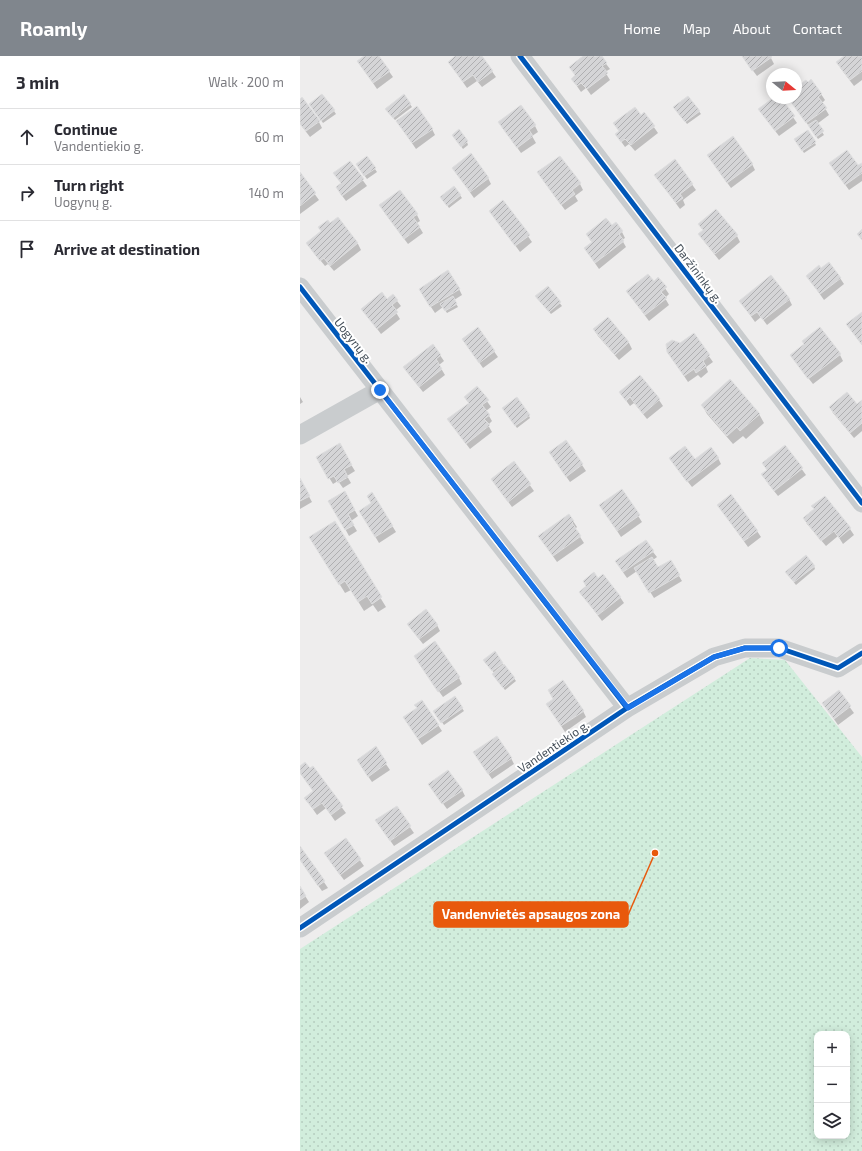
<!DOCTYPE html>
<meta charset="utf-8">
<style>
:root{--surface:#fff;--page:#f2f2f3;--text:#2b2b33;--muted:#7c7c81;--line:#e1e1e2;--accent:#80868d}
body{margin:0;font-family:"Exo 2",sans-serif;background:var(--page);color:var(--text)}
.controls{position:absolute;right:12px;bottom:12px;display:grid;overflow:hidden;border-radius:8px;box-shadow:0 2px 10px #0003}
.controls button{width:36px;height:36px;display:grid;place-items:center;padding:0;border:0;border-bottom:1px solid var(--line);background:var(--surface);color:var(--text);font:20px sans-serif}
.compass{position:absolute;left:466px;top:12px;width:36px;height:36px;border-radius:50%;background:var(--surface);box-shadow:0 2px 10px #0003;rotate:108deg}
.stop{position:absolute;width:12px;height:12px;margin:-9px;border:3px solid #1a73e8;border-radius:50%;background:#fff}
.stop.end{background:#1a73e8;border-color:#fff;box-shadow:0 1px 4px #0008}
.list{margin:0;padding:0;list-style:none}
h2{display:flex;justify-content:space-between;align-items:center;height:52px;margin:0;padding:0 16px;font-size:17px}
h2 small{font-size:13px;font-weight:400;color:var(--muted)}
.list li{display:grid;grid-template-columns:26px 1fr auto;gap:12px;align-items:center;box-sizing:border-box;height:56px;padding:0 16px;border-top:1px solid var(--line)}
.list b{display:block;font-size:15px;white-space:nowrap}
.list p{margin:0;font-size:13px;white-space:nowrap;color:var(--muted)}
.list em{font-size:13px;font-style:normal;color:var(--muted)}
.icon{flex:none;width:22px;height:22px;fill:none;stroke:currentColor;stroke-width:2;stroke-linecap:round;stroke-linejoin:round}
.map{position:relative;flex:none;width:562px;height:1095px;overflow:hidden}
header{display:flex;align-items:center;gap:24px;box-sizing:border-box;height:56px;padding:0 20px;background:var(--accent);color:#fff}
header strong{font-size:19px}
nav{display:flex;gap:22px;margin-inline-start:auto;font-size:14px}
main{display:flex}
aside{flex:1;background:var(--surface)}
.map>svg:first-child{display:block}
.grass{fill:url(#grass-dots);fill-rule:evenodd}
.shadow{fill:#0003}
.building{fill:url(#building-hatch);stroke:#dfdfe0}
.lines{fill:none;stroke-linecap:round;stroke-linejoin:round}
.minor{stroke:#c9ccce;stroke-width:19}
.cycleway-casing{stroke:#fff;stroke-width:8}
.cycleway{stroke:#0057b8;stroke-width:5}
.route{stroke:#1a73e8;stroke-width:5}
.labels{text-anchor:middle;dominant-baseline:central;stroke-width:4;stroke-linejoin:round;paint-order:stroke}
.street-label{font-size:12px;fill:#454f59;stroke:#fff}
.leader{fill:none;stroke:#e8590c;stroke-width:1.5}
.callout-dot{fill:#e8590c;stroke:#fff;stroke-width:1.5}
.callout{fill:#e8590c;stroke:#e8590c;stroke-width:1.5}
.callout-label{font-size:13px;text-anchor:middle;font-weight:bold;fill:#fff}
</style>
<header>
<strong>Roamly</strong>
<nav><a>Home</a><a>Map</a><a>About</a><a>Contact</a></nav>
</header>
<main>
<aside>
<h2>3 min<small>Walk · 200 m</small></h2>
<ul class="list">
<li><svg class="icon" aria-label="ahead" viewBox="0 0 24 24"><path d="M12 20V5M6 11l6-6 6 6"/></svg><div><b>Continue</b><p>Vandentiekio g.</p></div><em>60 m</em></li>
<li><svg class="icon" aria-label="right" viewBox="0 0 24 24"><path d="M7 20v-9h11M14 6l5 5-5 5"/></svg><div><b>Turn right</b><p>Uogynų g.</p></div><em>140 m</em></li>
<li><svg class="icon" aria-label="arrive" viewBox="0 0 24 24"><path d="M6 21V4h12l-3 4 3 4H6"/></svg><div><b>Arrive at destination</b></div></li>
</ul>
</aside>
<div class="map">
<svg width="562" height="1095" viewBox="0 0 562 1095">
<defs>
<pattern id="grass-dots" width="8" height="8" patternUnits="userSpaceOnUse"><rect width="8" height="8" fill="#d1eddc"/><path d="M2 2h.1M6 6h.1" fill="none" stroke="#b5cdbf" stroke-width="1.8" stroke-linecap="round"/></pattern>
<pattern id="building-hatch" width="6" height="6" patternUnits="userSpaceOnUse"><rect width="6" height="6" fill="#d5d5d7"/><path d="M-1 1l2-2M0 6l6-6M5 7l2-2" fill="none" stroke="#afafb1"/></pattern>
</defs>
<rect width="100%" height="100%" fill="#eeeded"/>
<path class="grass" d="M450,602l35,2 77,97v394h-562v-202zM517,978h30v102h-30z"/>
<path class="shadow" d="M65,0h13l15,21 -16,12 -15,-22z
M157,0h24l15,21 -14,10 -5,-6 -10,7 -14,-20z
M285,0h8l2,3 5,-3 10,13 -5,3 5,8 -19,15 -5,-7 -5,4 -9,-13 4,-3z
M442,0h28l4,8 -17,12z
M544,0h18v24l-8,6 -13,-17 -4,-6 8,-6z
M496,32l25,6 4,6 -3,3 7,12 -12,9 7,11 -6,4 -29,-41h7z
M104,40l8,11 -17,13 -7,-8z
M388,41l13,17 -14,10 -11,-15z
M475,42h5l17,25 -18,13 -16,-21z
M0,44l19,22 3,6 -12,9 -10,-13z
M12,51l22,4 2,3 -13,9z
M344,57l14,20 -23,18 -6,-7 -4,3 -5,-7 20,-24z
M199,66l36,4 3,6 -6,4 4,7 -15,10z
M101,71l31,2 3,6 -19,14z
M508,75l8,14 -12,8 -9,-14z
M155,82l12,4 1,3 -5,4z
M408,100l44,8 3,6 -24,18z
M67,101l10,15 -10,7 -9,-12z
M375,105l21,29 -13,10 2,5 -5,4 -25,-34z
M49,106l18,24 -21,15 -6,-8 2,-9z
M562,108v17l-13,9 -15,-21 24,-2z
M0,118l19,26 -19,14z
M157,118l31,4 3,6 -17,14z
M242,123l38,5 3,6 -8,6 3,5 -13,9z
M154,131l8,11 -13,10 -6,-9z
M203,145l29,41 -12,10 -30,-41z
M84,156l33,3 3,6 -3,2 6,10 -15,11z
M38,162l20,26 3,6 -27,21 -6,-7 -3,2 -14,-17 19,-24z
M399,168l38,12 3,6 -21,18 -16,-20 -4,-6 4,-3z
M312,171l10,5 3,6 -3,2 4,7 -27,22 -14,-20 7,-6 -5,-8z
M521,214l19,8 4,6 -20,16 -17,-24z
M358,222l11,16 -4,4 4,7 -20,16 -18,-24 -4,-6 27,-9z
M247,231l15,19 -11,8 -13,-15z
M159,233l3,6 -8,5 4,7 -11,6 -4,-6 -8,6 -12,-18z
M489,243l3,6 -25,20 -6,-8 -6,5 -15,-21z
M87,244l10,1 4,5 -6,5 5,8 -19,15 -19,-25z
M308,262l21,25 3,6 -13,11 -21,-24 -4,-6z
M178,273l20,28 -15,11 -16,-23z
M393,278l20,28 -7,5 2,5 -7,6 -3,-3 -10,7 -20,-30z
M133,289l11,16 -5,4 6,10 -22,17 -15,-19z
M540,299l3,6 -30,23 -18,-23z
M340,320l19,24 4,6 -16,13 -13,-16 -4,3 -10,-14z
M177,331l14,20 -5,4 6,10 -4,4 4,7 -22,17 -18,-24 17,-21 -4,-7z
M0,341l3,5 -3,2z
M562,345v30l-8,7 -21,-25 -3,-6 27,-2z
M402,349l57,9 5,9 -18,16 -3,-3 -10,8 -26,-30z
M205,355l24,5 1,2 -13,10z
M266,385l20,30 -16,11 -17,-24z
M39,389l16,26 -8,5 4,7 -8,5 -5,-7 -5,3 -16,-26z
M485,390l21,29 -28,21 -12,-15 2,-10z
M418,402l3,6 -29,23 -18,-23 21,-4z
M214,407l20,28 -22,16 -16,-22z
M0,424l12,22 -12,7z
M322,435l20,31 -21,15 -17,-26z
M45,437l13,23 -7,5 6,10 -8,5 -19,-35z
M72,437l24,39 -17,11 -19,-32 12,-8z
M524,441l26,32 4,6 -11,9 -5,-8 -12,10 -19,-22 -3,-6 10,-9z
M418,449l39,26 4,6 -13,10z
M273,465l4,6 -2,2 9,14 -27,19 -14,-20z
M34,466l52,85 -8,5 -5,-7 -9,6 -13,-21 -6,3 -29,-47z
M353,496l4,5 -4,3 5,9 12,-8 12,20 -28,17 -17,-27 -10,7 -7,-10z
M514,510l1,3 -19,16 -8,-10z
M297,523l23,18 4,6 -22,18 -22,-29z
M137,569l3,6 -17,13 -11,-14z
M194,597l22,28 -11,9 -10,-13v-3l-9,-11z
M118,606l41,16 3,6 -19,13z
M538,635l16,22 -16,12 -11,-16z
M154,641l10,14 -20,14 -10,-14z
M251,654l32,1 3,6 -21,15z
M104,662l34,7 4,6 -20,14z
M75,692l15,22 -18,12 -11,-16z
M211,702l3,6 -22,15 -14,-20z
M0,711l10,3 2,-2 34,45 -11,8 -9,-13 -9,7 -12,-17 9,-6 -14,-19z
M133,734h29l3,6 -18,13z
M96,751l18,26 -20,13 -14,-20z
M45,783l19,27 -20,14 -15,-20z
M0,791l28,41 -6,3 -22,-31z
M0,832l9,14 -9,7z"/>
<path class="building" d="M64,0h15l11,15 -17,12 -16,-22z
M155,0h27l11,15 -15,11 -5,-7 -10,7 -15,-20z
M283,0h11l1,1 2,-1h5l5,7 -5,3 6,7 -21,16 -6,-6 -4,3 -6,-7 4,-4 -6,-8z
M442,0h29l1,1 -20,14z
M544,0h18v15l-12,9 -14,-18z
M511,23l11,15 -4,3 9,11 -21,15 -18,-25h8v-11l10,-7 2,2z
M22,38l13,16 -14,11 -12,-17z
M104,38l7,10 -18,14 -8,-9z
M388,40l12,15 -15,11 -12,-15z
M2,41l18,24 -14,10 -6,-7v-25z
M473,42h8l14,18 -20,15 -17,-22z
M221,49l15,20 -7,5 4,6 -16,12 -19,-26z
M117,50l16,23 -21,14 -16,-22z
M335,51l6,8 3,-3 11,14 -24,19 -6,-6 -4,3 -6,-8 4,-3 -6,-8z
M516,64l8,11 -8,6 -8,-12z
M159,73l9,12 -7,6 -9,-12z
M508,74l8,12 -14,9 -8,-12z
M433,80l20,28 -26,19 -20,-28z
M547,94l11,15 4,-2v10l-17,12 -16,-22z
M171,97l18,25 -19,14 -18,-24z
M67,100l9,12 -12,8 -8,-12z
M260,100l21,27 -9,7 3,4 -14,11 -24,-33z
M375,103l18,25 -13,10 3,4 -7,5 -22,-28z
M50,105l14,18 -22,17 -6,-9 5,-4 -8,-10z
M0,116l16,21 -16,13z
M154,130l7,9 -14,11 -7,-9z
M100,134l18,24 -5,3 7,10 -16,12 -25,-34z
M203,144l27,35 -15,11 -26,-35z
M416,153l22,26 -23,19 -17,-20 5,-4 -5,-6z
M38,161l20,26 -28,23 -6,-8 -4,3 -14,-18 15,-12 -3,-4 10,-7 2,3z
M306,162l6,7 4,-3 7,9 -4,3 5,7 -29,22 -11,-15 8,-6 -6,-8z
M562,173v11l-5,-6z
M529,206l12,16 -21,16 -14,-18 13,-11 2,3z
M148,214l12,19 -30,18 -11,-18z
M348,218l6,7 4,-4 9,10 -6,5 6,6 -22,17 -19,-24z
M471,219l19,24 -27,21 -6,-8 -6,4 -12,-15z
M248,230l13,16 -12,10 -14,-16z
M82,236l5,7 6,-5 5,6 -6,5 6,7 -21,17 -16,-20z
M153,240l4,8 -12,7 -5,-7z
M562,256v33l-16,-21z
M308,261l21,25 -14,13 -22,-26z
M178,271l17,24 -16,12 -17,-24z
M520,271l21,27 -33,25 -18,-24 14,-11 -2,-3z
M394,277l16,22 -7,6 3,5 -10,7 -2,-4 -10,7 -17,-24 -1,-8 6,-4 8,3z
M133,288l8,11 -5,4 6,10 -23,18 -16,-20z
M340,319l20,24 -17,15 -13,-17 -4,4 -7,-9z
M430,323l30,35 -20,17 -3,-4 -10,9 -26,-31z
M177,330l12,14 -7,5 8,10 -6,4 6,6 -24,19 -19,-25 22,-16 -5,-6z
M547,336l10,12 5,-4v23l-12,10 -21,-26z
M217,341l13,18 -15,11 -13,-18z
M266,384l17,24 -17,13 -17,-25z
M40,387l12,22 -8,4 4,8 -10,6 -4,-7 -6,3 -12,-22z
M485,389l18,23 -29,23 -13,-17 6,-4 -5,-7z
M385,390l10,13 16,-12 8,11 -32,24 -18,-24z
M214,405l17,23 -23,18 -17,-23z
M0,422l10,18 -10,5z
M322,433l18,26 -23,16 -18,-26z
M45,435l10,19 -7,4 6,11 -9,5 -17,-29z
M72,436l21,34 -18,11 -16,-26 12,-8 -4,-7z
M431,438l27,37 -14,10 -27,-36z
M525,440l26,32 -12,10 -5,-7 -13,10 -18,-23 11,-9 -3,-3z
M269,458l5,7 -2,2 9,13 -28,20 -15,-20z
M35,465l47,76 -10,7 -5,-8 -9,6 -13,-21 -6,4 -30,-48z
M346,484l8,11 -31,21 -8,-11z
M506,499l9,11 -21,16 -9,-10z
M352,501l6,10 13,-7 9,15 -31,18 -15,-25z
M294,516l4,6 5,-4 18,23 -23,18 -19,-23 7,-6 -3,-5z
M126,553l12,16 -19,14 -12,-15z
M135,585l25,36 -22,15 -24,-36z
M195,595l8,12 -11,8 -9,-11z
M204,608l11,14 -12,10 -11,-14z
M263,624l21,31 -23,15 -15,-22 7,-5 -5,-9z
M539,634l12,16 -17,13 -12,-16z
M155,640l8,12 -22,15 -8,-12z
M122,644l17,25 -21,14 -15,-22 14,-9 -3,-3z
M197,680l15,22 -24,16 -15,-22z
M76,690l11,17 -19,14 -11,-17z
M5,706l5,6 3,-2 30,40 -12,9 -9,-12 -9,6 -9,-11 9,-7 -13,-18v-7z
M148,714l15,20 -21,14 -14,-20z
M97,750l14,20 -21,15 -15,-21z
M46,782l15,21 -21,16 -16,-22z
M0,790l25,35 -7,5 -18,-26z
M0,830l6,10 -6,4z"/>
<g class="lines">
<path class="minor" d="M220,0l342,447
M0,231l327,421
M0,379l80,-45
M0,872l327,-220 87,-51 31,-9h34l59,20 24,-15"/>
<defs>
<path id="cycleway" d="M220,0l342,447
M0,231l327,421
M0,872l327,-220 87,-51 31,-9h34l59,20 24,-15"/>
</defs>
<use href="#cycleway" class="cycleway-casing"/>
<use href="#cycleway" class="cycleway"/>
</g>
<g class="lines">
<path class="route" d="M80,334l248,318 86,-51 31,-9h34"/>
</g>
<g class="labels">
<g class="street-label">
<text transform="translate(399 217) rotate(53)">Daržininkų g.</text>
<text transform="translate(54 284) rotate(52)">Uogynų g.</text>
<text transform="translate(253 690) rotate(-34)">Vandentiekio g.</text>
</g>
</g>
<path class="leader" d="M355 797L328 859"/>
<circle class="callout-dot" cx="355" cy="797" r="4"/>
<rect class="callout" x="134" y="846" width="194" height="25" rx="4"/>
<g class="callout-label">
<text x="231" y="863">Vandenvietės apsaugos zona</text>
</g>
</svg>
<div class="controls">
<button>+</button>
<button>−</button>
<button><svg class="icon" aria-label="layers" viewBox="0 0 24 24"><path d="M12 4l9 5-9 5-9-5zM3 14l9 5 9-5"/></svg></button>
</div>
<svg class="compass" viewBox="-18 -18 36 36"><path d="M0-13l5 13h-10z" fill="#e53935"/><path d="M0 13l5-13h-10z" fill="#7c7c81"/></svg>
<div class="stop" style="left:479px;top:592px"></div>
<div class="stop end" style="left:80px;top:334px"></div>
</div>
</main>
